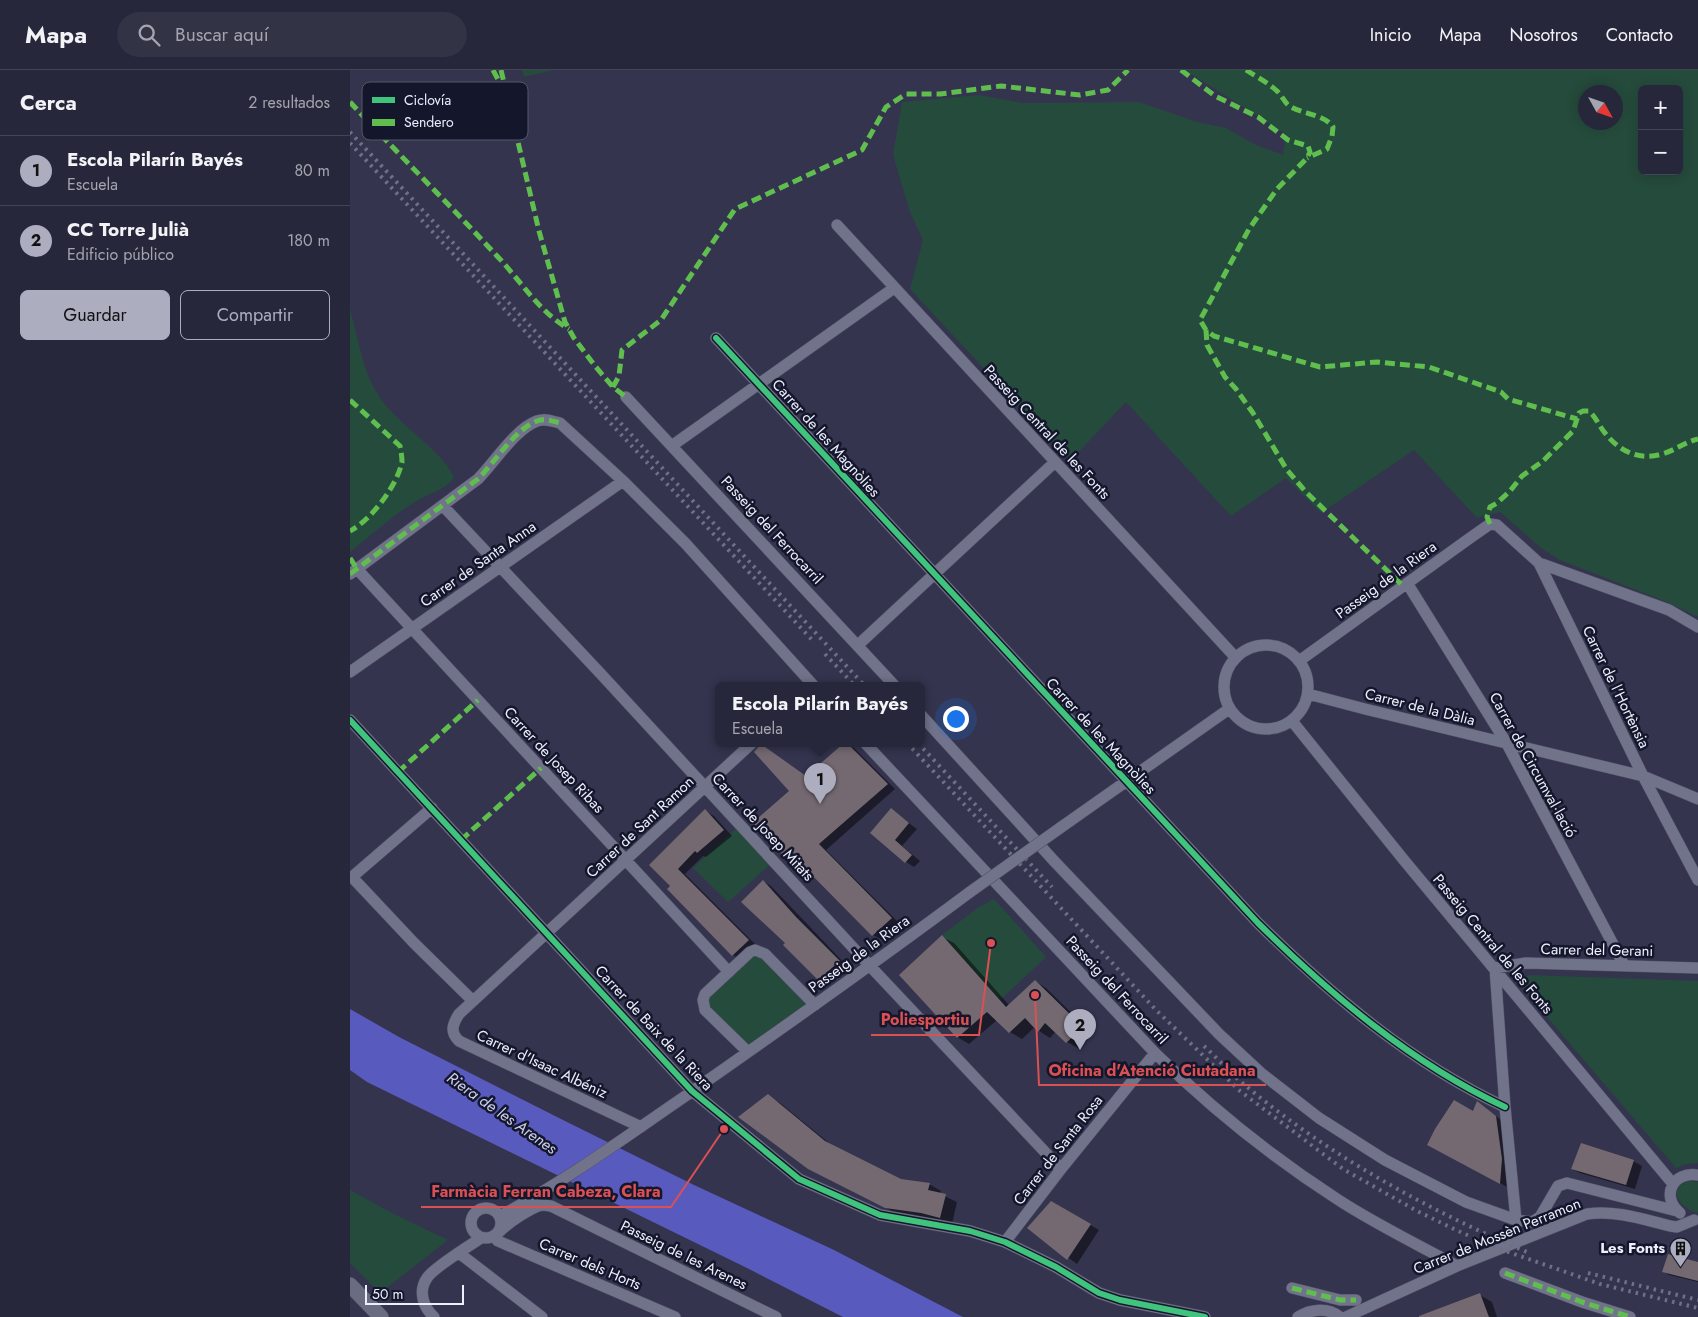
<!DOCTYPE html>
<html lang="es">
<meta charset="utf-8">
<style>
:root{--surface:#27273b;--page:#333346;--text:#f1f3f6;--muted:#a4a5af;--line:#434455;--accent:#acaebf}
body{margin:0;font-family:Jost,sans-serif;background:var(--page);color:var(--text)}
.controls{position:absolute;right:15px;top:15px;display:grid;overflow:hidden;border-radius:8px;box-shadow:0 2px 12px #0003}
.controls button{width:45px;height:45px;display:grid;place-items:center;padding:0;border:0;border-bottom:1px solid var(--line);background:var(--surface);color:var(--text);font:25px sans-serif}
.compass{position:absolute;left:1228px;top:15px;width:45px;height:45px;border-radius:50%;background:var(--surface);box-shadow:0 2px 12px #0003;rotate:130deg}
.scale{position:absolute;left:15px;bottom:12px;width:99px;box-sizing:border-box;padding-left:5px;border:2px solid #edeffc;border-top:0;font-size:14px;line-height:18px;white-space:nowrap;color:#edeffc;-webkit-text-stroke:4px #14162c;paint-order:stroke}
.you{position:absolute;left:605px;top:648px;width:18px;height:18px;margin:-12px;border:4px solid #fff;border-radius:50%;background:#1a73e8;box-shadow:0 0 0 8px #1a73e833}
.badge{display:grid;place-items:center;width:32px;height:32px;border-radius:50%;background:var(--accent);color:#111;font-size:16px;font-weight:700}
.pin{position:absolute;translate:-50% -41px;filter:drop-shadow(0 1px 2px #0008)}
.pin::after{content:'';position:absolute;top:26px;width:18px;height:15px;background:inherit;clip-path:polygon(0 0,100% 0,50% 100%)}
.popup{position:absolute;left:365px;top:612px;width:210px;height:65px;box-sizing:border-box;display:grid;place-content:center;border-radius:8px;background:var(--surface);filter:drop-shadow(0 1px 4px #0005);font-size:16px;white-space:nowrap;color:var(--muted)}
.popup b{font-size:19px;color:var(--text)}
.popup::after{content:'';position:absolute;left:50%;top:100%;margin-left:-10px;border:10px solid transparent;border-top-color:var(--surface)}
.list{margin:0;padding:0;list-style:none}
h2{display:flex;justify-content:space-between;align-items:center;height:65px;margin:0;padding:0 20px;font-size:21px}
h2 small{font-size:16px;font-weight:400;color:var(--muted)}
.list li{display:grid;grid-template-columns:32px 1fr auto;gap:15px;align-items:center;box-sizing:border-box;height:70px;padding:0 20px;border-top:1px solid var(--line)}
.list b{display:block;font-size:19px;white-space:nowrap}
.list p{margin:0;font-size:16px;white-space:nowrap;color:var(--muted)}
.list em{font-size:16px;font-style:normal;color:var(--muted)}
.actions{display:flex;gap:10px;padding:15px 20px}
.actions a{flex:1;padding:11px 0;border:1px solid var(--accent);border-radius:8px;text-align:center;font-size:18px;color:var(--accent)}
.actions .main{background:var(--accent);color:#111}
.icon{flex:none;width:28px;height:28px;fill:none;stroke:currentColor;stroke-width:2;stroke-linecap:round;stroke-linejoin:round}
.map{position:relative;flex:none;width:1348px;height:1247px;overflow:hidden}
header{display:flex;align-items:center;gap:30px;box-sizing:border-box;height:70px;padding:0 25px;background:var(--surface);border-bottom:1px solid var(--line)}
header strong{font-size:24px}
nav{display:flex;gap:28px;margin-inline-start:auto;font-size:18px}
.search{width:350px;height:45px;background:var(--page);display:flex;align-items:center;gap:12px;box-sizing:border-box;padding:0 18px;border-radius:28px;color:var(--muted);font-size:19px}
main{display:flex}
aside{flex:1;background:var(--surface)}
.map>svg:first-child{display:block}
.green{fill:#254b3c;fill-rule:evenodd}
.water{fill:#595abe}
.shadow{fill:#0007}
.building{fill:#756971}
.lines{fill:none;stroke-linecap:round;stroke-linejoin:round}
.street-casing{stroke:#505063;stroke-width:12}
.secondary-casing{stroke:#505063;stroke-width:16}
.street{stroke:#71738a;stroke-width:11}
.secondary{stroke:#6a6c82;stroke-width:15}
.rail{stroke:#707085;stroke-width:4;stroke-dasharray:2.5 5;stroke-linecap:butt}
.street-bridge-casing{stroke:#505063;stroke-width:12;stroke-linecap:butt}
.street-bridge{stroke:#71738a;stroke-width:11}
.quiet{stroke:#5fbe4e;stroke-width:5;stroke-dasharray:10 5;stroke-linecap:butt}
.cycleway-casing{stroke:#14162c;stroke-width:9}
.cycleway{stroke:#40c37c;stroke-width:6}
.labels{text-anchor:middle;dominant-baseline:central;stroke-width:5;stroke-linejoin:round;paint-order:stroke}
.street-label{font-size:15px;fill:#edeffc;stroke:#14162c}
.poi-label{font-size:15px;font-weight:bold;fill:#edeffc;stroke:#14162c;text-anchor:end}
.water-label{font-size:16px;font-style:italic;fill:#c9cde8;stroke:#14162c}
.key{fill:#14162c;stroke:#55576a;stroke-width:1}
.key-label{font-size:14px;fill:#edeffc}
.leader{fill:none;stroke:#db5052;stroke-width:2}
.callout-dot{fill:#db5052;stroke:#14162c;stroke-width:2}
.callout-label{font-size:16px;text-anchor:middle;font-weight:bold;fill:#db5052;stroke:#14162c;stroke-width:5;stroke-linejoin:round;paint-order:stroke}
</style>
<header>
<strong>Mapa</strong>
<div class="search"><svg class="icon" aria-label="search" viewBox="0 0 24 24"><circle cx="10" cy="10" r="6"/><path d="M15 15l6 6"/></svg>Buscar aquí</div>
<nav><a>Inicio</a><a>Mapa</a><a>Nosotros</a><a>Contacto</a></nav>
</header>
<main>
<aside>
<h2>Cerca<small>2 resultados</small></h2>
<ul class="list">
<li><span class="badge">1</span><div><b>Escola Pilarín Bayés</b><p>Escuela</p></div><em>80 m</em></li>
<li><span class="badge">2</span><div><b>CC Torre Julià</b><p>Edificio público</p></div><em>180 m</em></li>
</ul>
<div class="actions"><a class="main">Guardar</a><a>Compartir</a></div>
</aside>
<div class="map">
<svg width="1348" height="1247" viewBox="0 0 1348 1247">
<rect width="100%" height="100%" fill="#34344f"/>
<path class="green" d="M172,0h32l-30,7z
M835,0h513v547l-31,-15 -107,-42 -19,-12 -41,-36 -23,6 -63,-68 -93,63 -35,-35 -55,38 -105,-114 -56,59 -160,-172 13,-49 -13,-28 -17,-57 9,-53 76,-7 45,8 116,-1 58,20 29,6 28,16 29,11 3,-21zM1292,19h37v82h-37zM1236,22h30v30h-30z
M0,239c9,34 14,71 37,98 19,22 56,46 67,70 -7,12 -21,15 -32,21 -26,14 -49,36 -72,54z
M390,755l34,36 -46,41 -35,-34z
M644,829l52,58 -46,43 -58,-65 37,-28z
M405,880l60,55 -67,47 -37,-36 -6,-22z
M1179,905l169,6v182l-12,1 -10,4 -153,-179 -1,-8z
M1340,1111l8,1v31c-18,-4 -33,-25 -8,-32z
M0,1120l44,24 54,26 -68,53 -30,-30z"/>
<path class="water" d="M0,939l49,28 162,82 133,66 140,65 129,67h-120l-94,-48 -382,-187 -17,-12z"/>
<path class="shadow" d="M496,673l8,5 41,41 -69,61 74,74 -19,15 -8,-4 -67,-68 -3,3 -9,-5 13,-88z
M541,740l26,19 -15,17 18,15 -6,6 -8,-5 -35,-29z
M355,741l9,5 18,20 -26,21 -3,-1 -18,18 71,71 -15,15 -8,-5 -82,-90z
M413,811l8,5 77,81 -21,17 -9,-5 -32,-36z
M592,867l12,6 55,62 26,-24 11,7 47,46 -15,14 -11,-6 -11,-11 -6,7 -11,-7 -4,-4 -13,12 -12,-7 -13,-12 -28,24 -12,-7z
M418,1026l12,7 54,44 66,33 29,4 12,7 -1,3 17,8 -5,22 -54,-10 -77,-39z
M1128,1033l26,19 5,66 -72,-39 37,-37z
M1283,1091l9,5 -7,23 -55,-16 -8,-4z
M701,1132l48,28 -22,34 -49,-36z
M1348,1193v19l-29,-7 -5,-3z
M1130,1225l12,7 5,15h-78z"/>
<path class="building" d="M494,673h3l41,41 -69,60 73,74 -20,18 -73,-74 -5,4 -43,-42 38,-33 -35,-39 7,-8 45,32z
M541,738l18,15 -14,17 17,15 -7,8 -35,-30z
M355,739l19,21 -27,23 -2,-2 -17,18 71,71 -17,16 -65,-67 3,-3 -21,-21z
M413,810l33,37 44,44 -22,19 -35,-35 2,-2 -44,-41z
M592,865l64,72 29,-27 48,47 -17,16 -21,-20 -7,9 -13,-14 -16,15 -22,-21 -30,26 -58,-63z
M418,1024l57,47 76,38 29,4 -2,7 18,4 -6,24 -19,-5 -36,-5 -77,-39 -70,-52z
M1104,1030l19,11 4,-10 19,15 6,43 -2,25 -73,-39 8,-16z
M1231,1073l53,17 -8,25 -55,-16z
M701,1131l40,23 -24,36 -40,-32z
M1318,1184l30,8v19l-36,-9z
M1130,1223l9,24h-70v-1z"/>
<g class="lines">
<defs>
<path id="street" d="M487,155l399,433
M366,268l542,585c73,72 153,140 247,184
M276,327l268,288
M323,375l221,-157
M93,436l157,167 270,293 191,203
M1189,493l130,47 29,17
M7,499l372,403
M0,504l128,-95c17,-17 37,-50 59,-58 8,-3 15,0 23,2l63,58 63,63 127,141
M1057,513l100,161 117,221
M874 617a42 42 0 1 1 84 0a42 42 0 1 1-84 0Z
M508,575l197,-183
M949,591l171,-123 20,-14 7,1 42,38 104,213 55,104
M0,602l273,-191
M958,624l57,15 278,67 55,23
M571,645l134,147 164,172 42,39 58,45 66,42 81,42 50,18 16,2 8,-5 18,-31 9,-3 110,28
M0,650l342,371 107,88 81,36 90,16 35,11 51,25 43,26 21,7 85,17
M942,651l111,138 270,325
M515,673l290,310c56,55 117,104 182,146 38,25 80,45 120,67
M82,738l-80,69 62,66 59,58
M710,758l169,-119
M398,982l-43,-42 -2,-10 2,-6 45,-42 5,-2 10,4 50,51
M291,1057l-182,-86c-9,-9 -7,-16 0,-27l293,-271
M121 1153a15 15 0 1 1 30 0a15 15 0 1 1-30 0Z
M1330,1143c-20,-17 -7,-42 18,-38
M150,1146c64,-34 124,-78 184,-119 96,-67 192,-135 286,-205
M1166,1150l-11,-113 -10,-139 31,-5 172,5
M149,1162c8,-8 32,-25 43,-27 1,0 8,1 9,1l225,111
M144,1167l4,4 177,76
M655,1172l56,-73 94,-116
M109,1183l83,64
M1155,1203l77,29 48,15
M942,1218l48,12h16
M84,1247c-11,-10 -16,-26 -7,-39 6,-10 42,-32 54,-40
M948,1247c13,-8 30,-10 42,0
M996,1247l111,-51 130,-52c29,-4 55,5 83,12l7,1 17,-7"/>
<path id="secondary" d="M0,1215l31,32"/>
</defs>
<use href="#street" class="street-casing"/>
<use href="#secondary" class="secondary-casing"/>
<use href="#street" class="street"/>
<use href="#secondary" class="secondary"/>
<path class="rail" d="M0,62l514,553
M0,73l463,498
M475,584l29,31
M557,673l250,268 83,80 103,78 74,42 39,19 41,18 103,36 98,24
M568,673l134,144
M854,976c14,13 27,28 42,40 84,70 180,123 281,166
M1238,1203l110,27"/>
<defs>
<path id="street-bridge" d="M620,822l90,-64"/>
</defs>
<use href="#street-bridge" class="street-bridge-casing"/>
<use href="#street-bridge" class="street-bridge"/>
<path class="quiet" d="M143,0l8,15
M151,0l38,161 26,91 9,16 21,28 18,21 13,10
M831,0l34,26 43,21 30,23 20,6 2,6 -3,6 -30,31 -28,40 -49,91 6,10 8,6 106,31 57,-5 52,5 72,25 7,7 69,20
M896,0c11,7 23,13 32,22 5,5 7,12 13,15 13,7 34,8 42,20l-1,9 -5,13 -20,9
M0,32c48,52 99,102 147,154 24,25 42,56 72,73
M856,260l1,15 18,32 11,12 17,24 34,57 19,22 97,94
M263,317l6,-11 3,-26 39,-30 74,-111 127,-59 24,-43 20,-13h34l61,-8 79,9 28,-5 20,-20
M0,330l50,46c1,5 2,11 2,16 -5,24 -31,58 -52,69
M1140,454l-3,-7 3,-10 7,-4 13,-12 12,-15 21,-15 30,-30 6,-18 4,-2h6c7,6 10,15 16,22 14,18 34,28 57,21 14,-4 21,-11 36,-15
M0,488l7,11
M0,504l128,-95c17,-17 37,-50 59,-58 8,-3 15,0 23,2
M48,702l80,-72
M111,770l80,-72
M1155,1203l77,29 48,15
M942,1218l48,12h16"/>
<defs>
<path id="cycleway" d="M366,268l542,585c73,72 153,140 247,184
M0,650l342,371 107,88 81,36 90,16 35,11 51,25 43,26 21,7 85,17"/>
</defs>
<use href="#cycleway" class="cycleway-casing"/>
<use href="#cycleway" class="cycleway"/>
</g>
<defs>
<symbol id="building-pin" viewBox="-11 -11 22 30"><path d="M0 17L-7.5 6A9.5 9.5 0 1 1 7.5 6Z" fill="#acaebf" stroke="#14162c"/><path d="M-4-6H4V6H1V3H-1V6H-4ZM-2.5-4.3h1.7v1.8h-1.7ZM.8-4.3h1.7v1.8H.8ZM-2.5-1h1.7V.8h-1.7ZM.8-1h1.7V.8H.8Z" fill="#111"/></symbol>
</defs>
<g fill-rule="evenodd">
<use href="#building-pin" x="1318" y="1166" width="25" height="34"/>
</g>
<g class="labels">
<g class="street-label">
<text transform="translate(697 362) rotate(47)">Passeig Central de les Fonts</text>
<text transform="translate(476 368) rotate(48)">Carrer de les Magnòlies</text>
<text transform="translate(422 460) rotate(47)">Passeig del Ferrocarril</text>
<text transform="translate(128 494) rotate(-35)">Carrer de Santa Anna</text>
<text transform="translate(1036 510) rotate(-36)">Passeig de la Riera</text>
<text transform="translate(1266 617) rotate(64)">Carrer de l'Hortènsia</text>
<text transform="translate(1070 637) rotate(14)">Carrer de la Dàlia</text>
<text transform="translate(751 666) rotate(47)">Carrer de les Magnòlies</text>
<text transform="translate(204 690) rotate(47)">Carrer de Josep Ribas</text>
<text transform="translate(1183 695) rotate(61)">Carrer de Circumval·lació</text>
<text transform="translate(290 757) rotate(-43)">Carrer de Sant Ramon</text>
<text transform="translate(413 757) rotate(47)">Carrer de Josep Mitats</text>
<text transform="translate(1143 874) rotate(50)">Passeig Central de les Fonts</text>
<text transform="translate(1247 880) rotate(1)">Carrer del Gerani</text>
<text transform="translate(509 884) rotate(-36)">Passeig de la Riera</text>
<text transform="translate(767 920) rotate(47)">Passeig del Ferrocarril</text>
<text transform="translate(304 958) rotate(47)">Carrer de Baix de la Riera</text>
<text transform="translate(192 994) rotate(25)">Carrer d'Isaac Albéniz</text>
<text transform="translate(708 1080) rotate(-52)">Carrer de Santa Rosa</text>
<text transform="translate(1147 1166) rotate(-22)">Carrer de Mossèn Perramon</text>
<text transform="translate(334 1185) rotate(26)">Passeig de les Arenes</text>
<text transform="translate(240 1194) rotate(23)">Carrer dels Horts</text>
</g>
<g class="poi-label">
<text x="1315" y="1178">Les Fonts</text>
</g>
<g class="water-label">
<text transform="translate(152 1043) rotate(35)">Riera de les Arenes</text>
</g>
</g>
<rect x="12" y="12" width="166" height="58" rx="8" class="key"/>
<rect x="22" y="27" width="23" height="6" fill="#40c37c"/>
<rect x="22" y="49" width="23" height="7" fill="#5fbe4e"/>
<g class="key-label">
<text x="54" y="35">Ciclovía</text>
<text x="54" y="57">Sendero</text>
</g>
<path class="leader" d="M641 873L629 965H521M685 925L689 1015H916M374 1059L321 1137H71"/>
<g class="callout-dot">
<circle cx="641" cy="873" r="5"/>
<circle cx="685" cy="925" r="5"/>
<circle cx="374" cy="1059" r="5"/>
</g>
<g class="callout-label">
<text x="575" y="955">Poliesportiu</text>
<text x="802" y="1006">Oficina d'Atenció Ciutadana</text>
<text x="196" y="1127">Farmàcia Ferran Cabeza, Clara</text>
</g>
</svg>
<div class="controls">
<button>+</button>
<button>−</button>
</div>
<svg class="compass" viewBox="-18 -18 36 36"><path d="M0-13l5 13h-10z" fill="#e53935"/><path d="M0 13l5-13h-10z" fill="#a4a5af"/></svg>
<div class="scale">50 m</div>
<div class="you"></div>
<div class="pin badge" style="left:470px;top:734px">1</div>
<div class="popup"><b>Escola Pilarín Bayés</b>Escuela</div>
<div class="pin badge" style="left:730px;top:980px">2</div>
</div>
</main>
